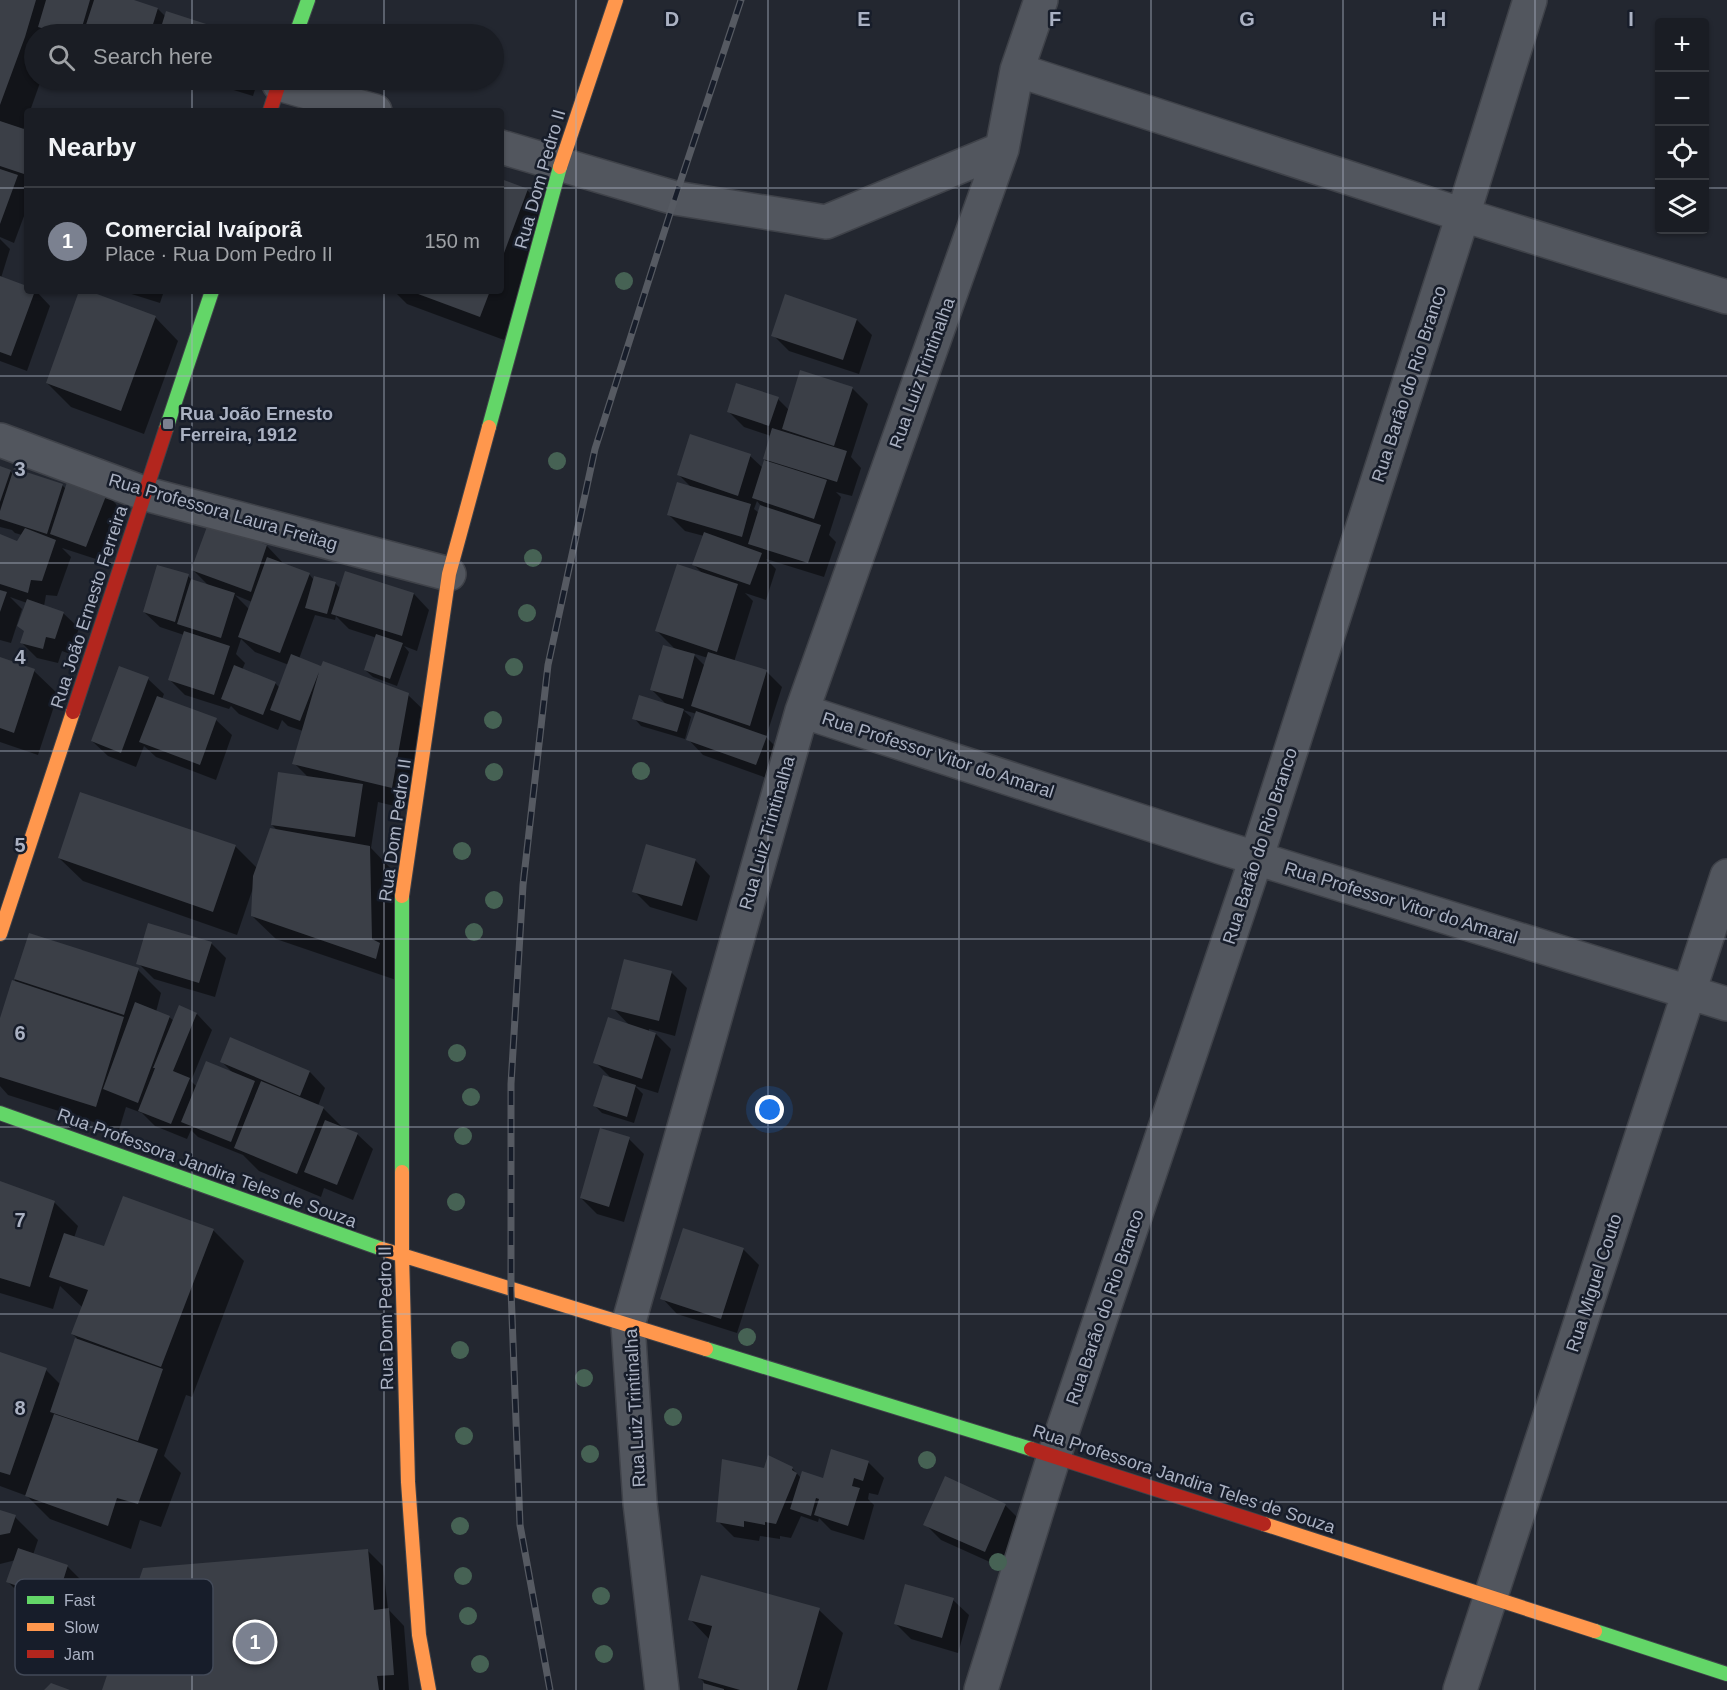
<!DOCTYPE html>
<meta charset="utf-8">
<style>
:root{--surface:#1a1d24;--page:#23262c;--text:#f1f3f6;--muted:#9fa2a6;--line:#383b41;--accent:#7b8190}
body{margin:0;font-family:Helvetica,sans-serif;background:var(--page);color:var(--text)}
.controls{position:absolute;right:18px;top:18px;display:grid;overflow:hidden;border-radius:6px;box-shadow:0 2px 4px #0004}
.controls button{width:54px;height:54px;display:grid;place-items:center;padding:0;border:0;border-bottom:2px solid var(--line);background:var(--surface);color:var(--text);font:30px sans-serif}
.you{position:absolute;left:770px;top:1110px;width:21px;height:21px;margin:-15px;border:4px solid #fff;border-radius:50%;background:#1a73e8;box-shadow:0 0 0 9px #1a73e833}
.badge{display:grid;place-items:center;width:39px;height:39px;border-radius:50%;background:var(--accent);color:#fff;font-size:20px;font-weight:700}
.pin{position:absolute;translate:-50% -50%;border:3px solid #fff;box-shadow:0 2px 6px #0006}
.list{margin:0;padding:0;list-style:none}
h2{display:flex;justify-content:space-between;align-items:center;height:78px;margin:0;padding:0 24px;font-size:26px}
h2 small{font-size:20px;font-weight:400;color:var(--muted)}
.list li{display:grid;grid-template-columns:39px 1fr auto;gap:18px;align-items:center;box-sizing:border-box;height:108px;padding:0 24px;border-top:2px solid var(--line)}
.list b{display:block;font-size:22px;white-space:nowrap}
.list p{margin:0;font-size:20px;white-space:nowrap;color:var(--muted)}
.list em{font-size:20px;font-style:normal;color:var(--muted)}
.icon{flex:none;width:33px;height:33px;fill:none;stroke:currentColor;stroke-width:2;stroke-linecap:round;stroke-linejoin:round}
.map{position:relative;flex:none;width:1727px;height:1690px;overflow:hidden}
.search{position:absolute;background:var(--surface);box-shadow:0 2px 4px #0004;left:24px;top:24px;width:480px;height:66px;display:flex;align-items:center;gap:15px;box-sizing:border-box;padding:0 21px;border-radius:33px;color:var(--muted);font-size:22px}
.panel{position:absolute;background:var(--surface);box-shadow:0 2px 4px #0004;left:24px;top:108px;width:480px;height:186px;border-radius:6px}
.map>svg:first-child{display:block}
.shadow{fill:#0007;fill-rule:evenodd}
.building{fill:#3b3f47}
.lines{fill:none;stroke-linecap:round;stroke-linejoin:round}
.street-casing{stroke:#3f4249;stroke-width:36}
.fast-casing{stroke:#3f4249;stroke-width:16}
.slow-casing{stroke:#3f4249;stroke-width:16}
.jam-casing{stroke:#3f4249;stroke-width:16}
.street{stroke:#52565e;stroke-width:33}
.fast{stroke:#63d668;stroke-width:14}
.slow{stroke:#ff974d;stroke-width:14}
.jam{stroke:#b3261e;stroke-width:14}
.rail-casing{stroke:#565a62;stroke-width:7}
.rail{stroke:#171d2a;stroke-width:4.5;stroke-dasharray:14;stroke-linecap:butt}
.tree{fill:#466254}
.grid{fill:none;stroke:#abb2c3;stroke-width:1.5;stroke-opacity:0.55}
.poi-dot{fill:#7b8190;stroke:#171d2a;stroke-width:2}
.labels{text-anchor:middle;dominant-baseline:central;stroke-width:5;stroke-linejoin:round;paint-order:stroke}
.street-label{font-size:18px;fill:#abb2c3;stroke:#171d2a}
.poi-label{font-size:18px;font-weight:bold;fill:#abb2c3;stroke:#171d2a;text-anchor:start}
.key{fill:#171d2a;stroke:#434a58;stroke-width:1.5}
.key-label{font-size:16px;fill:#abb2c3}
.grid-label{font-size:20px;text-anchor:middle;font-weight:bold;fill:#abb2c3;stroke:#171d2a;stroke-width:5;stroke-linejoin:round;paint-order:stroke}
</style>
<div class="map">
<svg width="1727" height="1690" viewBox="0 0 1727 1690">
<rect width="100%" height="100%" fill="#232730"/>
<path class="shadow" d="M0,0h129l29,9 8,8 1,-4 66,21h-199v46h7l-11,31h-3v8l-4,11 4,2v52l-3,-1 3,3v22l-13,35 -14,-6z
M201,80h57l-5,16z
M501,180l26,10 23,23 -46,127 -97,-36 -13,-13h107z
M0,239l10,10 -9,29 26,9v4h9l14,15 -23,65 -27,-10z
M81,291l74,26 23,24 -34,93 -73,-27 -24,-24z
M122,291h42l-4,12z
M857,320l15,15 -13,39 -70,-23 -16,-16z
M852,388l16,16 -17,53 10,11 -9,28 -16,-4 5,5 -12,38 7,7 -12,35 -58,-18 10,10 -10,31 -21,-7 8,8 -19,61 33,10 15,15 -16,50 16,16 -10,27 -69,-25 -15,-16 9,-25 -14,-4 8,7 -6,22 -44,-13 -7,-8 33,-13 -15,-15 24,-40 -19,-19 46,-57 -9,-9 10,-29 -19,-5 -16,-16 23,-27 -13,-13 12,-39 59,20 13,12 8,-32 -27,-9 -16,-16 50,-12 11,11zM757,501l4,5 -2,7 -5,-4zM692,653l16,5 -3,8z
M0,468l10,3 3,3 49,11 4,4 34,-1 16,16 4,9 -18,48 -40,-13 9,9 -14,39 -11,-1 -2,11 19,7 16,15 -9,26 -8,-3 -4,12 -21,-5 -15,-15 3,-11 2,-29 -17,-6 12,12 -11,34 -11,-3v-104l17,7 5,-8 -7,-2 -3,-3 -12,-3z
M209,526l58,20 15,16 -1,2 28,10 5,6 21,3 6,6 5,-16 68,21 15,16 -12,41 -13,-5 5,6 -12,34 -24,-9 -8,-7 12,-32 -28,-9 -13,-13 -1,4 -20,-5 -16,44 109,36 24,23 -17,93 -37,-9 -7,46 22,23 6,110 -123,-42 -24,-23 1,-28 -16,47 -154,-54 -24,-23 176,-12 22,22 21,-37 -6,-6 37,-47 -15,-15 9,-32 -15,-5 -6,-6 -4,10 -39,-16 -8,-8 -2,3 -44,-14 -15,-15 14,-45 -24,-8 -16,-15 44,-36 6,6 15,4 -16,-16zM235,595l17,7 -3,7zM241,639l14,13 34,13 -9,23 -5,-5 -33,-13 3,-7 -9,-9z
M0,659l34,12 24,23 -20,61 -38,-13z
M148,679l16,15 -2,5 54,21 16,15 -16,45 -60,-23 -12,-11 -8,21 -28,-11 -16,-15z
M695,860l15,16 -13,45 -47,-14 -16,-16z
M30,935l108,35 23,23 -5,19 13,5 5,4 23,-7 15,16 -21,51 6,6 37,-13 -13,-13 10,-22 79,33 15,16 -7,18 5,2 20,20 14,6 16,15 -20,51 -29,-12 -3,9 -62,-26 -16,-16 -45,-18 -7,-7 -4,9 -32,-13 -13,-13 -16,-6 -7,23 -111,-35 -8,-9v-61z
M211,943l15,15 -11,39 -61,-18 -16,-16z
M672,973l15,15 -12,48 -26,-7v2l7,3 15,15 -13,44 -23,-7 8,8 -9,29 -32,-10 -7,-7 17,-27 -17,-17 35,-36 -17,-18z
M629,1139l15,15 -20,68 -27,-8 -16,-16z
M0,1183l54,19 24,24 -4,12 31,10 108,-18 31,31 -52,136 -6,-2 -22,61 17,17 -20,54 -21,-7 -9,29 -81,-30 -23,-23 -27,-10v-132l46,16 15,15 16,-47 -5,-4 11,-26 -23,-22 -7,23 -53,-16z
M743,1249l16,16 -22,68 -60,-19 -15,-16z
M868,1462l16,16 -6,17 -9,-2 -1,6 6,6 -10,35 -33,-10 -12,-12 -1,4 -17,-6 -10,22 -11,-2v3l-20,-3 -1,5 -25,-4 -16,-16 47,-52 27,-1 9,10 22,1z
M1005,1505l16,16 -20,46 -60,-27 -16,-16z
M0,1512l15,5 23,23 -5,15 35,12 15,15 -11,32 -48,-16 -16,-16 8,-22 -16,4z
M367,1550l16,16 5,43 16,17 5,64h-306z
M953,1600l16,15 -11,38 -47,-14 -16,-16z
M819,1610l24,23 -16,57h-123v-8l-4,-4 10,-38 -20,-21z"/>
<path class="building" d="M0,0h36l-11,37 -25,68z
M46,0h44l-10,34h-19l-23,-7z
M94,0h40l24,8 -8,26h-67z
M166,11l71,23h-78z
M0,121l27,9v45l-27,-9z
M0,169l18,6 -18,49z
M501,179l27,10 -27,72z
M0,276l27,10v5h8l-24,65 -11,-4z
M79,291h10l67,25 -35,95 -75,-28z
M410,291h80l-10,26z
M785,294l72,25 -14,41 -72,-24z
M800,370l53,17 -19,59 -52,-17z
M736,383l43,14 -10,29 -42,-14z
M772,428l75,23 -10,31 -74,-23z
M690,434l61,20 -13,42 -61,-21z
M764,460l63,20 -13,39 -62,-21z
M0,466l11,4 -11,32z
M14,468l49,16 -16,50 -47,-15v-8z
M69,476l37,20 -20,51 -36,-13z
M677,482l74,22 -9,33 -75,-22z
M760,505l61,20 -13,38 -60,-19z
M208,524l59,21 -16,47 -60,-22z
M25,528l31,12 -14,41 -11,-1 -3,13 -28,-9v-50l17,7z
M704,532l58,21 -12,32 -58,-20z
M267,557l43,16 -30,80 -42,-16z
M677,564l61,20 -21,68 -62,-21z
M157,565l32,9 -14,48 -32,-10z
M345,571l69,22 -12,43 -71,-22z
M314,576l22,6 -9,32 -22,-6z
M191,579l44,14 -14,45 -44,-14z
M0,590l7,2 -7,20z
M27,599l37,13 -9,27 -9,-2 -3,12 -23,-6 4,-12 -7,-5z
M184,631l46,15 -16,49 -46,-15z
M376,634l27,9 -13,36 -26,-9z
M663,645l32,9 -12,45 -33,-9z
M708,652l59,18 -17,56 -59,-20z
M291,654l30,12 2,-5 86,32 -17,95 -100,-24 27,-92 -19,49 -30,-11z
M0,657l35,12 -21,64 -14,-5z
M234,665l42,17 -13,33 -42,-16z
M119,666l30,11 -28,76 -30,-12z
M639,695l45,14 -7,23 -45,-13z
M157,696l60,22 -17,47 -61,-23z
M696,711l71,25 -11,29 -70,-25z
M278,772l85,12 -8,53 -84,-12z
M80,792l156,53 -23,67 -155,-54z
M270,828l100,18 2,93 8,4 -4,16 -125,-43 2,-40z
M646,844l50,15 -14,47 -50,-14z
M148,923l64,19 -13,41 -63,-19z
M29,933l110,35 -15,47 -110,-36z
M624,959l48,12 -13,50 -48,-12z
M12,980l112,37 -28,90 -96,-30v-59z
M135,1002l35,14 -32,87 -35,-14z
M179,1005l18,8 -24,58 17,7 -19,46 -33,-13 17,-43h-2z
M608,1017l48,16 -14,46 -49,-16z
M230,1037l80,34 -10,25 -80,-34z
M206,1061l49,20 -24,61 -50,-20z
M603,1075l33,10 -9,32 -34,-11z
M261,1081l63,26 -27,67 -63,-26z
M325,1120l33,13 -21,52 -33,-13z
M600,1128l30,9 -21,70 -29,-9z
M0,1181l55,20 -25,86 -30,-9z
M123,1196l91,33 -53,138 -90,-33 17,-44 -39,-13 15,-44 40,13z
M683,1228l61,20 -23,71 -61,-20z
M75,1338l88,31 -25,72 -88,-29z
M0,1352l47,16 -37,107 -10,-3z
M54,1414l104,35 -20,55 -21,-6 -9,28 -83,-30z
M831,1449l38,12 -6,20 -9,-3 -2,8 8,2 -12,38 -34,-11 5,-16 -3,-1 -5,18 -21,-7 12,-38 21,7z
M768,1455l25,12 -1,3 5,3 -21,51 -11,-2v3l-21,-4v6l-28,-5 6,-63 42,9z
M945,1476l61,28 -21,48 -62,-27z
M0,1510l16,5 -6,18 -10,2z
M18,1548l50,17 -11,35 -51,-18z
M368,1549l6,61 15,-2 5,67 -17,1 2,14h-277l41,-122z
M701,1575l119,33 -23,82h-57l-42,-12 14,-52 -24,-6z
M905,1584l49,14 -12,40 -48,-14z
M51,1683l19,7h-26z
M703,1683l21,6v1h-21z"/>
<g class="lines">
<defs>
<path id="street" d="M1017,70l446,145 264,82
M279,84l96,27
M501,147l174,51 151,24 176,-73
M0,440l146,54 303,80
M802,711l418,136 507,157
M662,1690l-22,-187 -12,-178 174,-614 200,-562 15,-79 24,-70
M981,1690l73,-234 202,-597 207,-644 67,-215
M1460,1690l267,-814"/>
<path id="fast" d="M296,34l12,-34
M489,427l71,-260
M166,429l46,-138
M0,1113l382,136
M402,1172v-276
M706,1349l325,100
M1595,1631l132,43"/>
<path id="slow" d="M560,167l56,-167
M402,896l47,-322 40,-147
M0,934l73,-222
M402,1172v84l6,226 11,153 10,55
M382,1249l324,100
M1264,1524l331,107"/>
<path id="jam" d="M270,111l10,-31
M73,712l93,-283
M1031,1449l233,75"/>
</defs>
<use href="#street" class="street-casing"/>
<use href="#fast" class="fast-casing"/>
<use href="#slow" class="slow-casing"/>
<use href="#jam" class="jam-casing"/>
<use href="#street" class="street"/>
<use href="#fast" class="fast"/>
<use href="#slow" class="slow"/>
<use href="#jam" class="jam"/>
<defs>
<path id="rail" d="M550,1690l-30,-165 -9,-235v-206l12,-199 25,-220 47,-216 80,-251 66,-198"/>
</defs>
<use href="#rail" class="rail-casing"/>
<use href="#rail" class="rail"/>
</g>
<g class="tree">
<circle cx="624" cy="281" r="9"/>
<circle cx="557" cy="461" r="9"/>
<circle cx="533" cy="558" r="9"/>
<circle cx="527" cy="613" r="9"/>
<circle cx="514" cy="667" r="9"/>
<circle cx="493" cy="720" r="9"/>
<circle cx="641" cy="771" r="9"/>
<circle cx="494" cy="772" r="9"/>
<circle cx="462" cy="851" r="9"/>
<circle cx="494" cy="900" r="9"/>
<circle cx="474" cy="932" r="9"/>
<circle cx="457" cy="1053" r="9"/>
<circle cx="471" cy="1097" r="9"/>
<circle cx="463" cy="1136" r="9"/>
<circle cx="456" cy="1202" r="9"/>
<circle cx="747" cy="1337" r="9"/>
<circle cx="460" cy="1350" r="9"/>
<circle cx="584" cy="1378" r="9"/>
<circle cx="673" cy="1417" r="9"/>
<circle cx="464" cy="1436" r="9"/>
<circle cx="590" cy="1454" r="9"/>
<circle cx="927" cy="1460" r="9"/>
<circle cx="460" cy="1526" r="9"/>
<circle cx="998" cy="1562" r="9"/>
<circle cx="463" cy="1576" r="9"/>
<circle cx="601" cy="1596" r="9"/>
<circle cx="468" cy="1616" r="9"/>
<circle cx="604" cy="1654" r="9"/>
<circle cx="480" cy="1664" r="9"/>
</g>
<path class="grid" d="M192,0v34M384,0v34M576,0v1690M768,0v1690M959,0v1690M1151,0v1690M1343,0v1690M1535,0v1690M192,80v31M384,80v31M0,188h27M501,188h1159M1704,188h23M192,291v1399M384,291v1399M0,376h1727M0,563h1727M0,751h1727M0,939h1727M0,1127h1727M0,1314h1727M0,1502h1727"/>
<rect class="poi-dot" x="162" y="418" width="12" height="12" rx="3"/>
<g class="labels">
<g class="street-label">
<text transform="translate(540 179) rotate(-74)">Rua Dom Pedro II</text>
<text transform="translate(922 373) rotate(-70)">Rua Luiz Trintinalha</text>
<text transform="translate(1409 384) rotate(-72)">Rua Barão do Rio Branco</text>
<text transform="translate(223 512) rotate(16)">Rua Professora Laura Freitag</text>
<text transform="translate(89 607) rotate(-72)">Rua João Ernesto Ferreira</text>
<text transform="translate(938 755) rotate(18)">Rua Professor Vitor do Amaral</text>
<text transform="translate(395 830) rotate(-82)">Rua Dom Pedro II</text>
<text transform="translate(767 833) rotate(-74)">Rua Luiz Trintinalha</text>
<text transform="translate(1260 846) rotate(-72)">Rua Barão do Rio Branco</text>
<text transform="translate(1401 903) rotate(17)">Rua Professor Vitor do Amaral</text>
<text transform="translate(207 1168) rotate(20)">Rua Professora Jandira Teles de Souza</text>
<text transform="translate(1594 1283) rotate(-72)">Rua Miguel Couto</text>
<text transform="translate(1105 1307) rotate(-71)">Rua Barão do Rio Branco</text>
<text transform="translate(386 1318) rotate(-91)">Rua Dom Pedro II</text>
<text transform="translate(635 1408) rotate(-93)">Rua Luiz Trintinalha</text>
<text transform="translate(1184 1479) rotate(18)">Rua Professora Jandira Teles de Souza</text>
</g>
<g class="poi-label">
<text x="180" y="414">Rua João Ernesto<tspan x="180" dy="21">Ferreira, 1912</tspan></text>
</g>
</g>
<rect x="15" y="1579" width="198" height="96" rx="9" class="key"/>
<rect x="27" y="1596" width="27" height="8" fill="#63d668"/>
<rect x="27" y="1623" width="27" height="8" fill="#ff974d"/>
<rect x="27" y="1650" width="27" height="8" fill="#b3261e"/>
<g class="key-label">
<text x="64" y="1606">Fast</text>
<text x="64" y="1633">Slow</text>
<text x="64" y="1660">Jam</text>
</g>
<g class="grid-label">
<text x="672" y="26">D</text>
<text x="864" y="26">E</text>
<text x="1055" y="26">F</text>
<text x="1247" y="26">G</text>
<text x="1439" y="26">H</text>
<text x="1631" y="26">I</text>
<text x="20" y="476">3</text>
<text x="20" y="664">4</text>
<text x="20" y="852">5</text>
<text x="20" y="1040">6</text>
<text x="20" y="1227">7</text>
<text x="20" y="1415">8</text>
</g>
</svg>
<div class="controls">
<button>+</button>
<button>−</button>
<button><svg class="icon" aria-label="locate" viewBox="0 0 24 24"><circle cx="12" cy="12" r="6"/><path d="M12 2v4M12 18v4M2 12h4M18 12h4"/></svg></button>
<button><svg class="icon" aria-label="layers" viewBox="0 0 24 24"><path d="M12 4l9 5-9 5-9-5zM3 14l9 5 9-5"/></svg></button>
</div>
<div class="you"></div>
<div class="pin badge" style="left:255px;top:1642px">1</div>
<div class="search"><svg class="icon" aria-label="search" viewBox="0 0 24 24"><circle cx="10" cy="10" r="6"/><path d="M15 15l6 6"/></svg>Search here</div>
<section class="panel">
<h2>Nearby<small></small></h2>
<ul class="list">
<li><span class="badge">1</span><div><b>Comercial Ivaíporã</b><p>Place · Rua Dom Pedro II</p></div><em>150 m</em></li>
</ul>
</section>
</div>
